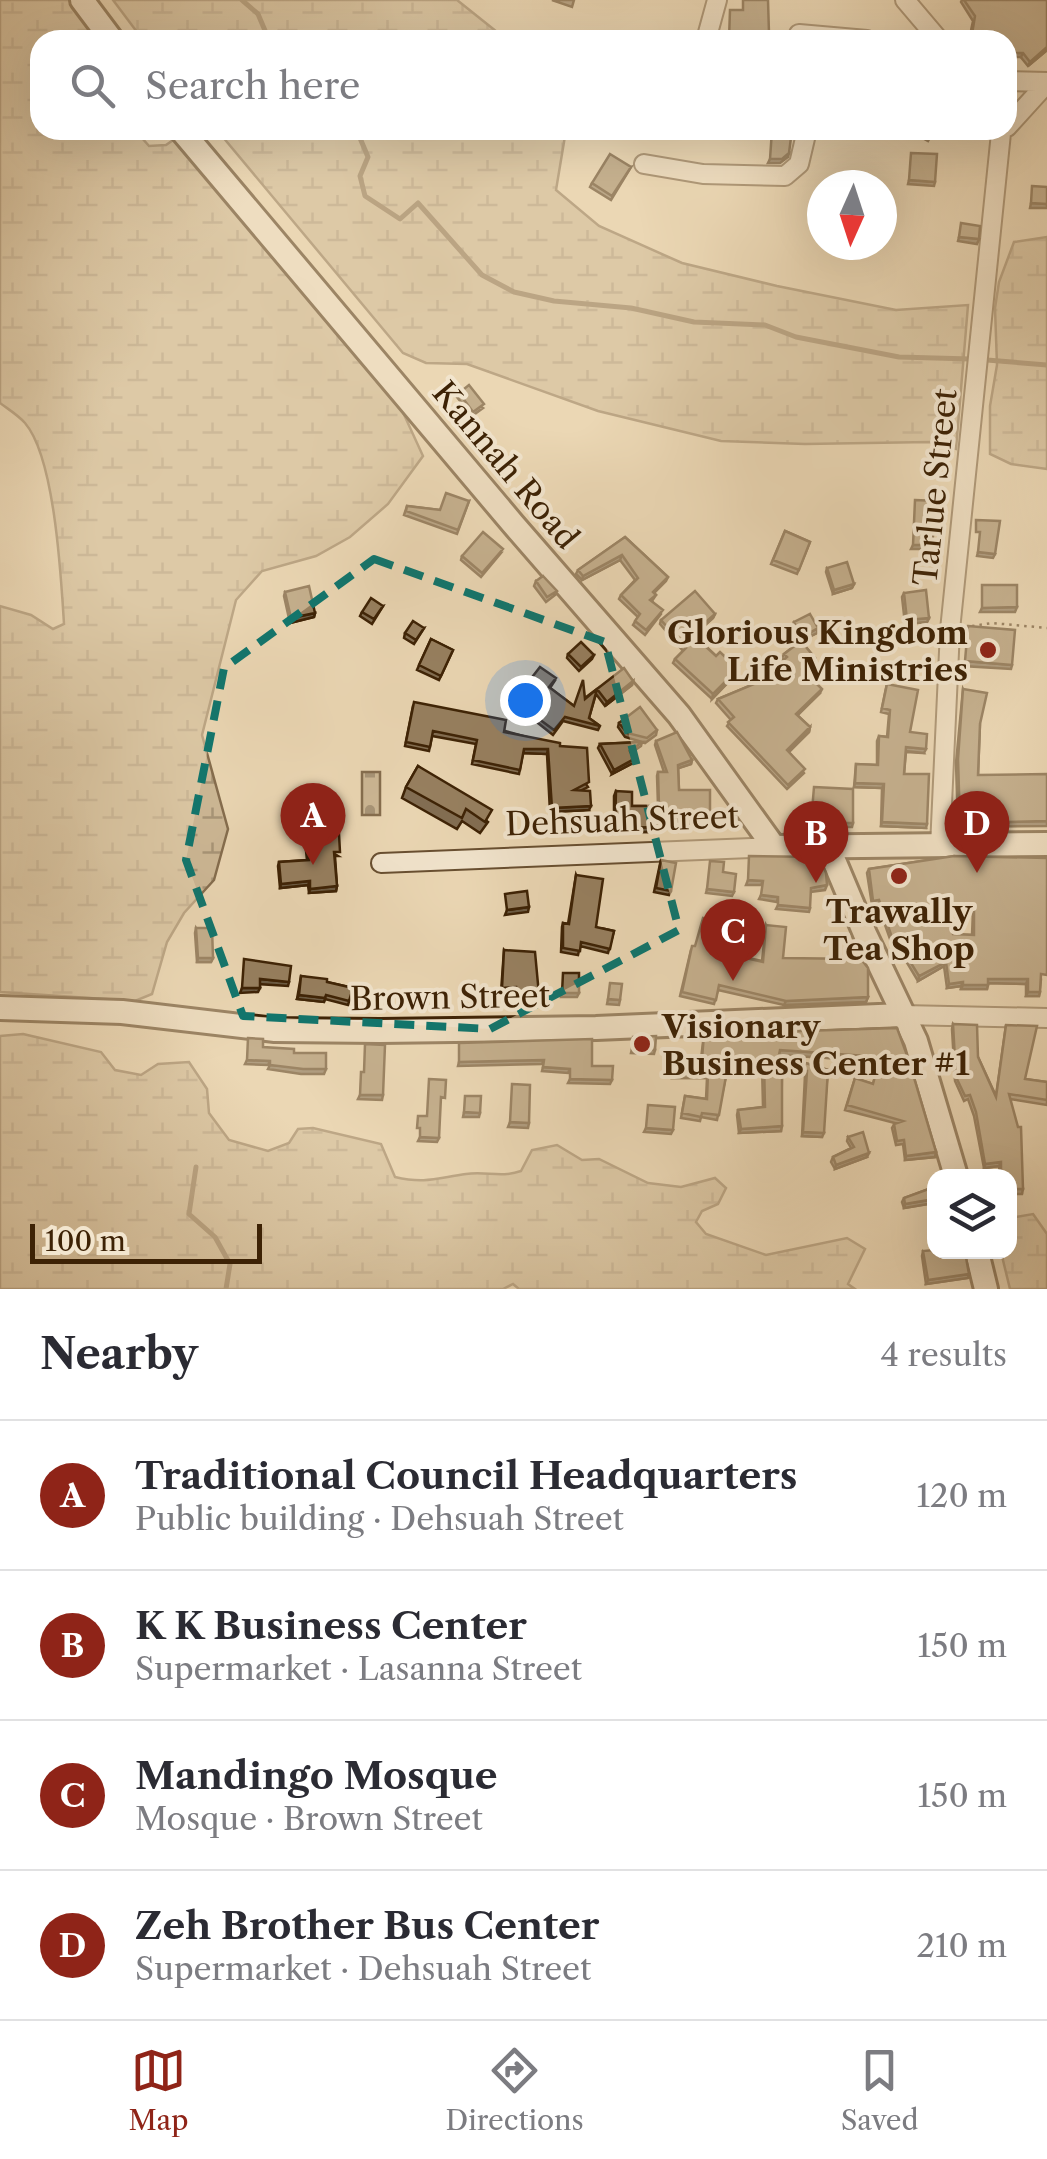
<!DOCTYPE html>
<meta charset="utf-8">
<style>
:root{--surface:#fff;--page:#f2f2f3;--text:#2b2b33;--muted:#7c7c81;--line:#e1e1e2;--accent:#8f2418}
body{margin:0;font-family:"Libre Caslon Text",serif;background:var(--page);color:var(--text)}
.controls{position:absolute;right:30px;bottom:30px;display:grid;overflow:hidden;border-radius:20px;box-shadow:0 10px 40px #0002}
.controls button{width:90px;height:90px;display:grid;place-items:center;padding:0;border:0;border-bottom:2px solid var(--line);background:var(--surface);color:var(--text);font:50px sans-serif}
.compass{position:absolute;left:807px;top:170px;width:90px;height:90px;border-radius:50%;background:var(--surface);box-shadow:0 10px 40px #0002;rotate:183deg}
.scale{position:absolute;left:30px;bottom:25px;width:232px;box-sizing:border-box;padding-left:10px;border:5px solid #3d2205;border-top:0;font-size:28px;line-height:35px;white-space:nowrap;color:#3d2205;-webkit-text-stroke:8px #f2e5ce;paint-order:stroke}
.you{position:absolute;left:525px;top:700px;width:35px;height:35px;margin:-25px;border:8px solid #fff;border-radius:50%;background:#1a73e8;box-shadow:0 0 0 15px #1a73e833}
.badge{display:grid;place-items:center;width:65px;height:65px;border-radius:50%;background:var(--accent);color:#fff;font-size:32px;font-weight:700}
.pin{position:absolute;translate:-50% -82px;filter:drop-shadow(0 2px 5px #0008)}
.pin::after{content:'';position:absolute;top:52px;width:35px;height:30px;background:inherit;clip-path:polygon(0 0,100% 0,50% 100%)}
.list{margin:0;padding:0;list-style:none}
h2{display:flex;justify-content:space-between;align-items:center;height:130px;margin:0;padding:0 40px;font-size:42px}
h2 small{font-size:32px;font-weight:400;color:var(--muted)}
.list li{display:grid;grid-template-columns:65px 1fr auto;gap:30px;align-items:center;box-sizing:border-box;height:150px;padding:0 40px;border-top:2px solid var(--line)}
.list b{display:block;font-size:38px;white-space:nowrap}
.list p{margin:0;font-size:32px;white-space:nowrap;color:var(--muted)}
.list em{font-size:32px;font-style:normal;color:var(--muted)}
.icon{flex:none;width:55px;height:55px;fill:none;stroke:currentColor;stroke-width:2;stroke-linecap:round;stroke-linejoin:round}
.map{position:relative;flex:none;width:1047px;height:1289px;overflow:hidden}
.search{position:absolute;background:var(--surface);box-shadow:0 10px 40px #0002;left:30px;right:30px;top:30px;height:110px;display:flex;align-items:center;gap:25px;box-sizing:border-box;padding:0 35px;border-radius:30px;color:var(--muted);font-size:38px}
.sheet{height:730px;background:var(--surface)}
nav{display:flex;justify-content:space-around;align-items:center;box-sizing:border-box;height:140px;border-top:2px solid var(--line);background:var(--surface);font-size:28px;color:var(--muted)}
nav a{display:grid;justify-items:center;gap:5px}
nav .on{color:var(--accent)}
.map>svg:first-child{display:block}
.wetland{fill:url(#wetland-marsh);stroke:#856d4e;stroke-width:2.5}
.cemetery{fill:url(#cemetery-stones);stroke:#856d4e;stroke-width:2.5}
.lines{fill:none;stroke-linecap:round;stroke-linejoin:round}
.stream{stroke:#82694a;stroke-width:5}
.street-casing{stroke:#684f31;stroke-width:22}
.secondary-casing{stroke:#3d2205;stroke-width:28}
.path{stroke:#3d2205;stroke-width:2.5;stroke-dasharray:2.5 5;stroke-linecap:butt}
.street{stroke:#f2e5ce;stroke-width:18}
.secondary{stroke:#f2e5ce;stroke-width:22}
.wall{fill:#826e53;stroke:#3d2205;stroke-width:2.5;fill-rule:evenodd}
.shaded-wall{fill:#6a5a43;stroke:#3d2205;stroke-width:2.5}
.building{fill:#978060;stroke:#3d2205;stroke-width:2.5;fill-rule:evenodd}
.marked{fill:none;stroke:#0f766e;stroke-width:8;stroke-dasharray:20 12;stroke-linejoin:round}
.poi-dot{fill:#8f2418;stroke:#f2e5ce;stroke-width:4}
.labels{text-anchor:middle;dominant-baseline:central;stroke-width:8;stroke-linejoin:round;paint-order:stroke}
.street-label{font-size:32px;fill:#3d2205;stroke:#f2e5ce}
.poi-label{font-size:32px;font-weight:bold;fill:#3d2205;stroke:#f2e5ce;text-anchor:end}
</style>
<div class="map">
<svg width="1047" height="1289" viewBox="0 0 1047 1289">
<defs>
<pattern id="wetland-marsh" width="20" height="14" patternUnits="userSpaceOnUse" patternTransform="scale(2.5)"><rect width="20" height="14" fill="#cdb896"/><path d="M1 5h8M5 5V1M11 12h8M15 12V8" fill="none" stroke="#a89578"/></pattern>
<pattern id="cemetery-stones" width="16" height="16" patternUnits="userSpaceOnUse" patternTransform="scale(2.5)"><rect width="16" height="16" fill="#cdb896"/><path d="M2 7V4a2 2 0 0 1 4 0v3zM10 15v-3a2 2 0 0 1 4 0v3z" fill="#a89578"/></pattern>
</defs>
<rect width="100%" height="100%" fill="#ebd7b4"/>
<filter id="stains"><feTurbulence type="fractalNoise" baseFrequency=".002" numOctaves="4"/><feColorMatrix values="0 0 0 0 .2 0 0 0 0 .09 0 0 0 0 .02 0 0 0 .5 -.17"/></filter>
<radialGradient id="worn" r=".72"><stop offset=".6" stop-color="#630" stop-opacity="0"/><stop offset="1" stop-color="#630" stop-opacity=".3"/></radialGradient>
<path class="wetland" d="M0,0h73l31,40h-64v90h95l14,16 17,-1 13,-9 109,139 107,120 28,61 -35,48 -38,33 -34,19 -54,15 -26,29 -34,135 26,94 -14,51 -30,33 -17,29 -15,52 -17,7 -135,-9v-386l31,9 22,14 11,-5c-3,-47 -9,-166 -39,-201 -7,-8 -17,-14 -25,-20z
M113,0h344l50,40h-364z
M217,130h349l-10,60 43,36 83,37 95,23 119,24 72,-5 -12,144 -26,-7 -125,2 -84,-3 -123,-30 -131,-47 -41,-1 -23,-10z
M1047,237v232l-36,-5 -21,-10v-48l7,-41 -2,-57 4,-26 15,-40z
M23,1034l78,18 14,18 26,5 17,-11 31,-2 18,27 2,24 20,27 39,11 21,-8 9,-14 15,-1 68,16 14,33c30,7 42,1 71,-3 20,-3 35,4 55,-3l11,-21 25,-5 25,15 17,-1 49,24 33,4 34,-9 11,10 -8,16 -16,7 -6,11 10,12 60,21 81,-17 18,11 -17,35 7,5h-336l-6,-5 -10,5h-503v-253z
M1033,1214l14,20v55h-37l-9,-37h9v-34z"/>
<path class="cemetery" d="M362,772h18v43h-18z"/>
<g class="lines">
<path class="stream" d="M242,0l16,14 11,26
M348,130l12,8 8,19 -8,19 5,20 35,23 18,-16 64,72 32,17 40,9 77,7 63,14 71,3 31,12 103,20 72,2
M987,360l60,5
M196,1167l-7,47 26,23 15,27 -4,25"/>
<defs>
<path id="street" d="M905,0l34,40
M799,34l68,6
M706,40l11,-40
M1007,81l40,1
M1007,127l40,-44
M644,164l59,10 82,2 14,-12 8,-34
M940,847l10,-217 51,-497
M381,863l393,-16
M902,1015l145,3"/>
<path id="secondary" d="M82,0l30,40
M181,130l332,394 166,191 95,132 273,-3
M828,846l37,88 51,107 40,135
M0,1008l122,4 153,18 105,1 216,-3 306,-13
M977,1252l9,37"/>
</defs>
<use href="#street" class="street-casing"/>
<use href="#secondary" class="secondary-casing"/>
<path class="path" d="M972,626l20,-3 55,5"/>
<use href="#street" class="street"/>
<use href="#secondary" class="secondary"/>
</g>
<path class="wall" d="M552,0h22l-2,7z
M962,0h85v50l-19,16 -21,-26h-38l4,-19 -12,-19z
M908,130h26l-6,11z
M631,167l-20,33 -21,-13 2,-4z
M459,393l24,15 -11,8 -15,-19z
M469,501l-12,33 -53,-19 3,-9 33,4z
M785,531l25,11 -13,32 -26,-10z
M625,537l43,40 -2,4 -12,12 2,2 -4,6 9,13 -16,21 -12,-10 5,-8 -19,-18 2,-4 14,-15 -15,-20 -38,20 -6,-6 2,-4z
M501,553l-20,24 -20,-17 1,-4z
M827,568l27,16 -2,4 -19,6 -7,-22z
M536,581l19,14 -9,7 -12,-16z
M285,592l30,21 -1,4 -24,6 -6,-27z
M904,593l25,25 -2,4 -22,2 -3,-27z
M383,606l-11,18 -12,-8 2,-4z
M715,614l-2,4 -19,17 22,21 22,13 -1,4 -25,26 -39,-36 2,-4 8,-8 -23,-27 1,-4z
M794,622l23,11 -16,8 14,17 -2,5 -10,7 17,23 -23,22 13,12 -1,5 -20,20 15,21 -17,16 -60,-63 4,-6 -15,-17 2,-4 41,-17 25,-22 -2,-2 2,-4 17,-13 -9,-14z
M424,628l-10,16 -10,-6 1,-5z
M431,639l22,11 -14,30 -22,-10z
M568,654l26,1 -2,4 -13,12 -12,-13z
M633,681l-1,4 -27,21 -9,-12 -7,24 11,8 -2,4 -35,-9 -10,14 -15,-12 3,-7 -23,-18 1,-4 35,-12 -4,6 24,18 23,-17z
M886,688l24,44 14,21 -18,-1 -2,22 22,54 -45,-2 1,-38 -28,-1 2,-23 21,1v-24l2,-5 8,1 2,-23 -8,-2z
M963,689l17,35 -2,51 -20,52 -2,-64z
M413,706l147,40 28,41 -8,4 9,19 -39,2 -3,-58 -24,-1 -4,21 -47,-10 4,-20 -44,-8 -3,15 -24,-5z
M619,723l38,7 -1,5 -11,8 -3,-1 -1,4 -10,7 2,10 -21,11 -14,-26 2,-4 42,-2 -17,-5 -7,-10z
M656,741l36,19 -1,4 -13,4 1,22 31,31 -1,4 -50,-1 -2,8h-43v-36l2,-5 16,15h26l-1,-30 1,-4h6l-9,-27z
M418,766l70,56 -8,11 -18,-12 -5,8 -55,-31 4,-11z
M307,837l31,19h-3l2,30 -1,5 -27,2 -1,-8 -28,3 -2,-22 1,-4 28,-2 -2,-19z
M954,856l87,123 -2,17h-13v-12l-38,-1 -1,6h-26v-3l-14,2 -3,-22 -26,15 -18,-30 -5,2 -17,-48h-6l-5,-32 2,-4zM973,910l-1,25 -19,-1 -5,-20z
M660,864l11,27 -2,4 -15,-3z
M576,875l20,52 18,4 -6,22 -28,-7 -2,9 -17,-3 1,-25 1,-4 5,1z
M766,925l17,33 85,39 -2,5 -82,3 -66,-15 -4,14 -34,-8 11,-46 4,-4 67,15z
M196,928l17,30 -2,4h-14l-2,-29z
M504,950l35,45 -1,4 -24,-4 1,-3h-14z
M301,976l52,12 -5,17 -23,-6 -1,3 -27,-3z
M953,1024l25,33 18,39 10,-71 19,54 22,3v23l-37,-6 12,95 -12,-18h-10l-1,-10 -15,2 -10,-52 -6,-17 -4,2 -9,-20 -3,-52z
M897,1028l11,43 28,81 -1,5 -30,3 -2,-16 -7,1 -4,-17 3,-5 -50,-13 10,-32 18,6 6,-23 -100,-6 49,15 -6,67 -20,-1 3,-61 -23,-1 -1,57 -42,2 -2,-18 1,-5 25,-3 -1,-41h-33v-5l-12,59 -16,-3 -1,4 -19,-3 4,-22 21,3 1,-21h-35v-14l2,-5h27l3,-25z
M848,1137l19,20 -32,12 -4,-7 2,-5 18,-9 -4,-7z
M934,1187v26l-3,1 -3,-10 -24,4 -2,-6 2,-4z
M923,1251l46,23 -1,4 -42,6 -4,-28z"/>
<path class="shaded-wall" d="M1047,47v3l-19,16 2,-4z
M1007,53h16l-2,4h-14z
M789,153l-1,4 -8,6h-12l2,-4z
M909,180l26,2 -1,4 -26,-2z
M1031,203l16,1v4h-17z
M959,237l20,2 -2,5 -19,-3z
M913,545h19l-1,4h-20z
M978,552l17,2 -2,4 -16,-2z
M622,555l-2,5 -38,20 1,-4z
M854,584l-2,4 -19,6 1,-4z
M1017,607l-2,5h-35l2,-4z
M315,613l-1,4 -24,6 1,-5z
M715,614l-2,4 -23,20 2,-4z
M929,618l-2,4 -22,2 2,-4z
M818,628l-1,5 -16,8 1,-4z
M965,661l47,4 -1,4 -48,-3z
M738,669l-1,4 -25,26 1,-5z
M633,681l-1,4 -27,21 2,-4z
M822,689l-2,4 -25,25 1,-4z
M810,727l-1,5 -23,22 1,-4z
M906,747l20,2 -2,4 -19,-2z
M524,749h24l-1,5 -24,-1z
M634,759l-1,4 -21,11 2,-4z
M692,760l-1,4 -15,5 2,-4z
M855,783l29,1 -2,4 -28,-1z
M591,806l-2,4 -39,2 2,-4z
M659,820l51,1 -1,4 -52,-1z
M1047,821v5l-89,1 2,-4z
M882,822l45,2 -1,4 -45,-2z
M811,823h42l-1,4h-43z
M659,827l-2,5h-43l1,-4z
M748,880l15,1 -2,4h-15z
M310,881l-2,4 -28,3 1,-4z
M827,885l-2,5 -15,2 1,-4z
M337,886l-1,5 -27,2 1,-4z
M707,889l27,3 -2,4 -26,-3z
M761,895l17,2 -1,5 -18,-3z
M778,905l32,3 -1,4 -33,-3z
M974,906l-1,4 -28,4 1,-4z
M529,907l-1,5 -23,3 2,-5z
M726,921l19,1 -1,5 -20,-1z
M198,958h15l-2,4h-14z
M946,962l-2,4 -26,15 1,-5z
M260,979l29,3 -1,4 -30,-2z
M988,979h40l-2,5 -39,-1z
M963,982l-2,4 -14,2 2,-4z
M963,985h25l-1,4h-26z
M516,987l-1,5h-14l1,-4z
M242,988h18l-2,4 -18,1z
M1028,992h12l-1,4h-13z
M562,993h17l-2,4h-16z
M299,995l26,3 -1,4 -27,-3z
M868,997l-2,5 -82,3 2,-4z
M608,999l12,1 -1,5 -12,-1z
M632,1049l23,1 -1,4 -23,-1z
M780,1050l100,7 -1,4 -101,-6z
M247,1060l23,1 -2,4 -23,-1z
M544,1060l-2,4 -84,2 1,-4z
M731,1062h33l-2,4h-33z
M270,1065l56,4 -2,5h-23l-33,-5z
M543,1067l27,2 -2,4 -26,-2z
M782,1070l25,1 -2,4 -25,-1z
M708,1073l-1,5h-35l2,-4z
M570,1079l42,1 -2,4 -42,-1z
M360,1095h23l-1,5 -24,-1z
M464,1112l16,1 -1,4h-16z
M510,1122l19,1 -1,5 -20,-1z
M782,1126l-1,5 -42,2 2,-4z
M646,1128l27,2 -2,4 -27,-2z
M803,1132l21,1 -2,4 -20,-1z
M420,1137l19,1 -2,4 -19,-1z
M936,1152l-1,5 -30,3 1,-4z
M869,1153l-2,4 -32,12 1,-4z
M1001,1162l-2,4 -15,2 1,-4z
M1010,1189h13l-1,5h-12z
M929,1200l-1,4 -24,4 1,-4z
M969,1274l-1,4 -42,6 2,-4z"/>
<path class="building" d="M743,0h25l1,33 20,1 7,6h-67l1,-30h13z
M964,0h83v47l-17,15 -7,-9h-16v-13h-36l4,-24z
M772,130h20l-3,23 -7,6h-12z
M916,130h17l-4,7z
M911,153l26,1 -2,28 -26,-2z
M610,154l21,13 -19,29 -20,-13z
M1032,186l15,1v17l-16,-1z
M961,223l19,3 -1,13 -20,-2z
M469,385l15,19 -11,8 -14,-19z
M446,493l23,8 -11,29 -52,-19 1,-5 33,4z
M915,500l22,1 -5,44h-19z
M976,520l24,1 -5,33 -17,-2 2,-20h-4z
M785,531l25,11 -11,28 -26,-10z
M483,532l20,17 -21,24 -20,-17z
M625,537l43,40 -15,15 3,3 -6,5 13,10 -17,20 -11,-9 5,-7 -19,-19 17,-17 -16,-23 -39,21 -5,-6z
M847,562l7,22 -20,6 -7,-22z
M543,576l14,15 -10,6 -11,-16z
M982,585h35v22l-35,1z
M309,586l6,27 -24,5 -6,-26z
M926,590l3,28 -22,2 -3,-27z
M695,591l20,23 -23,20 24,22 4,-4 18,17 -25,25 -38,-35 11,-11 -25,-28z
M371,598l12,8 -9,13 -12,-7z
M810,614l8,14 -16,9 -8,-15z
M413,621l11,7 -8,12 -11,-7z
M968,626l47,4 -3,35 -47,-4z
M431,639l22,11 -12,26 -22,-11z
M801,641l14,17 -13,11 20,20 -26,25 14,13 -23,23 18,19 -17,16 -60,-63 6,-5 -16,-18 41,-17 28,-25 -3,-3z
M581,642l13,13 -13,12 -13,-13z
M540,667l16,11 -7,9 25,19 9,-26 2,19 12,-10 -8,29 11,8 -35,-9 -11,13 -15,-11 5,-6 -25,-19z
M624,668l9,13 -26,21 -10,-13z
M887,684l31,6 -8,42 17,2 -1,15 -20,-2 -2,27h25l-2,50 -45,-2 2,-38 -29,-1 1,-19 22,1 1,-29 9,1 2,-27 -8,-2z
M963,689l24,4 -7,31 -2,51 69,-1v47l-87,2 -2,-64z
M414,702l92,18 -2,12 56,11v3l27,2 2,34 -15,8 16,1 1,15 -39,2 -4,-59h-24l-4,21 -47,-10 4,-20 -44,-9 -3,16 -24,-5z
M640,707l17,23 -10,8 -20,-5 -8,-10z
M677,732l15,28 -14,5 1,25h31v31l-51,-1v7l-44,1 1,-37 16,1v14h27l-1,-34h9l-11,-31z
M642,742l-12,9 4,8 -20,11 -14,-26z
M418,766l74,44 -7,12 -19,-13 -4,9 -56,-31z
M814,787l39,2v34h-42z
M339,834l1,18h-6l3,34 -27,3v-8l-29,3 -2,-22 30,-2 -2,-23z
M749,856l70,1 7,16 1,12 -16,3 -1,20 -32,-3v-8l-17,-2 2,-14 -15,-1z
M954,856l93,2v117l-6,-1 -1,18h-12v-13h-40v6h-25v-3l-14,2 -3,-22 -27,14 -18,-29 -5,2 -17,-49 -6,1 -4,-32zM974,906v29l-21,-1 -7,-24z
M661,860l15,3 -5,28 -15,-3z
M710,861l14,1 -1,10 13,2 -2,18 -27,-3z
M576,875l27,4 -7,48 18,4 -4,18 -29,-7 -1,9 -17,-3v-25l6,1z
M527,891l2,16 -22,3 -2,-16z
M727,905l19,1 -1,16 -19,-1z
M703,918l16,4 -8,28 52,12 3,-37 20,2 -3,31 78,1 7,9v29l-82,4 -67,-16 -3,15 -34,-8 10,-46h3z
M196,928h16l1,30h-15z
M504,950l31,2 4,43 -23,-4v-4l-14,1z
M244,959l47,7 -2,16 -29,-3v9h-18z
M563,973h16v20h-17z
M301,976l26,3v3l26,6 -4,13 -23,-6 -1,3 -26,-3z
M610,983l12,1 -2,16 -12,-1z
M953,1024l24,1 1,32 18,40 10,-72 31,1 -12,53 22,3v18l-38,-6 9,33h3l2,62h-13v-13h-9v-14l-16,2 -9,-52 -6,-17 -5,1 -9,-19z
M897,1028l11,30v13h4l24,81 -30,4 -2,-16 -7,1 -3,-17 9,-3 -56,-16 8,-27 18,6 7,-27 -100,-7 -1,5 49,15 -4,63 -21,-1 4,-61 -25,-1v56l-41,3 -3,-19 27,-3 -1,-45h-33l-1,-8 -11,61 -17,-2 -1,4 -19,-4 3,-17 22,3 1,-26 -34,1v-15h28l2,-25z
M656,1036l-1,14 -23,-1 1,-12z
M248,1038l15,1v8l31,2v4h32v16h-23l-33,-4v-4l-23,-1z
M592,1039v27h21l-1,14 -42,-1v-10l-27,-2 1,-7 -85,2v-19z
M365,1044l20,1 -2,50h-23l1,-23h3z
M429,1079l17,1 -1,18 -4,-1 -2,41 -19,-1v-9h-3l1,-12h9z
M512,1084l18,1 -1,38 -19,-1z
M465,1096h16l-1,17 -16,-1z
M648,1105l27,2 -2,23 -27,-2z
M863,1132l6,21 -33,12 -3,-8 21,-10 -6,-10z
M934,1187v22h-1l-4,-9 -24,4 -1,-6z
M934,1250v2h31l4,22 -41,6 -5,-29z"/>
<path d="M0 0H1047V1289H0ZM374,559l231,83 74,288 -189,99 -247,-13 -57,-156 38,-192z" fill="#ebd7b4" fill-opacity=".55" fill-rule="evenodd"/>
<path class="marked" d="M374,559l231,83 74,288 -189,99 -247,-13 -57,-156 38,-192z"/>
<g class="poi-dot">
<circle cx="988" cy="650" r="10"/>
<circle cx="899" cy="876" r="10"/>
<circle cx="642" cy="1044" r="10"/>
</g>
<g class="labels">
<g class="street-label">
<text transform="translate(506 465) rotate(50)">Kannah Road</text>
<text transform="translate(935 487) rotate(-84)">Tarlue Street</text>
<text transform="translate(622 820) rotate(-2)">Dehsuah Street</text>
<text transform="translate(450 997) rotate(-1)">Brown Street</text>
</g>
<g class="poi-label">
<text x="968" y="632">Glorious Kingdom<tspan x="968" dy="37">Life Ministries</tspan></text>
<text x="899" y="911" text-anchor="middle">Trawally<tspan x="899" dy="37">Tea Shop</tspan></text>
<text x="662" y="1026" text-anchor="start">Visionary<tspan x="662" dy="37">Business Center #1</tspan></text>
</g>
</g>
<rect width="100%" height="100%" filter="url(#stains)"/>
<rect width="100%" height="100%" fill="url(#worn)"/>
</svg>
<div class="controls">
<button><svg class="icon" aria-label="layers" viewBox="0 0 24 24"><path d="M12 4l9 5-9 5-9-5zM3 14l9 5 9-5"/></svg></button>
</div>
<svg class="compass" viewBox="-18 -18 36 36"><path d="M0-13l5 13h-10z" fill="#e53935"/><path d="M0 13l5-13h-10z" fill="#7c7c81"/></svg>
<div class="scale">100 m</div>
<div class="you"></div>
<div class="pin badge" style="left:313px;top:865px">A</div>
<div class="pin badge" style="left:816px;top:883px">B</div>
<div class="pin badge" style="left:733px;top:981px">C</div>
<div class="pin badge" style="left:977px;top:873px">D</div>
<div class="search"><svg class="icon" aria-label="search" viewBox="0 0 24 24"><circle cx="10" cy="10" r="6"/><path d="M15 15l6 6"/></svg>Search here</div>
</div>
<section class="sheet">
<h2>Nearby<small>4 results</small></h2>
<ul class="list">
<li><span class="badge">A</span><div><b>Traditional Council Headquarters</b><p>Public building · Dehsuah Street</p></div><em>120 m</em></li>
<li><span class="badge">B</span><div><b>K K Business Center</b><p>Supermarket · Lasanna Street</p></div><em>150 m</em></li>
<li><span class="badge">C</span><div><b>Mandingo Mosque</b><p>Mosque · Brown Street</p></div><em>150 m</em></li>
<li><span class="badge">D</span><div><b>Zeh Brother Bus Center</b><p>Supermarket · Dehsuah Street</p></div><em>210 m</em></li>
</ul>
</section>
<nav>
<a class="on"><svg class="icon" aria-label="map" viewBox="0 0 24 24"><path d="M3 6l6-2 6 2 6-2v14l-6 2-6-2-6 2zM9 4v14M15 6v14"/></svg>Map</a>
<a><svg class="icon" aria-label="directions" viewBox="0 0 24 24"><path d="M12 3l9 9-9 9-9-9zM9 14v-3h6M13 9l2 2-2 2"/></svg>Directions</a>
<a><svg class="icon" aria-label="saved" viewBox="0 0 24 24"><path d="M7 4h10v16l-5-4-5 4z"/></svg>Saved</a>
</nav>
